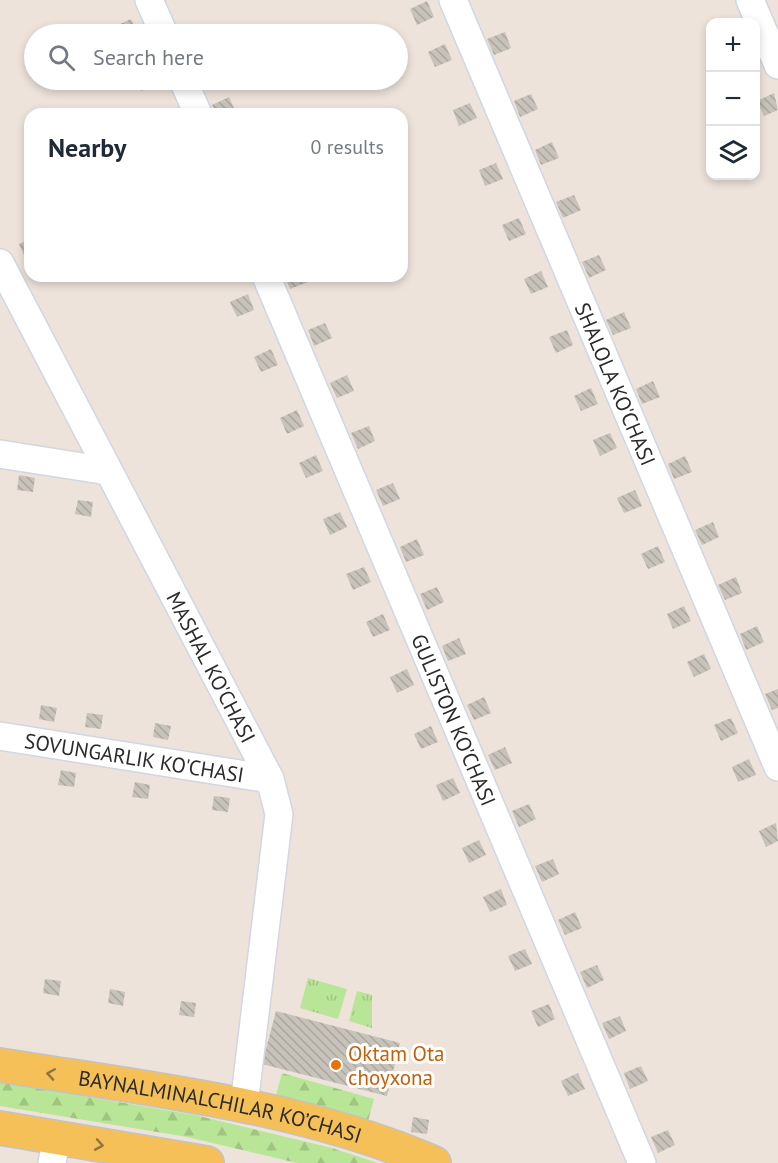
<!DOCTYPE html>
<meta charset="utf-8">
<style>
:root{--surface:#fff;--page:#f6f6f7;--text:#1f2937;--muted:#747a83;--line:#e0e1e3}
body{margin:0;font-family:"PT Sans",sans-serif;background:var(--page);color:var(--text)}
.controls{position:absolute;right:18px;top:18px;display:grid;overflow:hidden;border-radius:12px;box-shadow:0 3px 9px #0003}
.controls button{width:54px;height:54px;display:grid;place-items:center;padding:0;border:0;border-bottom:2px solid var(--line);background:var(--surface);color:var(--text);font:30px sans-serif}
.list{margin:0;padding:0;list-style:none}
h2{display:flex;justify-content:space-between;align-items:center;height:78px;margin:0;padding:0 24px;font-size:26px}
h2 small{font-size:20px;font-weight:400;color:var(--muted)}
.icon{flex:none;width:33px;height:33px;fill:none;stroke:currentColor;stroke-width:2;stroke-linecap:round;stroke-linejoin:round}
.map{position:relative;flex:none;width:778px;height:1163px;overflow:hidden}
.search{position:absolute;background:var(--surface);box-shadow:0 3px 9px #0003;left:24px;top:24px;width:384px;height:66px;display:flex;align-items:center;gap:15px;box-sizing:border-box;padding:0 21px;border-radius:33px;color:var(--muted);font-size:22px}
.panel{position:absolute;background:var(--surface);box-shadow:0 3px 9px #0003;left:24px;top:108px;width:384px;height:174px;border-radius:18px}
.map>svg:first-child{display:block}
.grass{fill:url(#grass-tufts)}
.forest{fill:url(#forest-firs)}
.building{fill:url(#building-back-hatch)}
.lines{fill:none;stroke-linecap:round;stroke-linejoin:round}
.minor-casing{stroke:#d1d6e3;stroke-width:30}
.major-casing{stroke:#c3c3c3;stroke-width:36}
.minor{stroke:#fff;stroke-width:27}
.major{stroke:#f5c058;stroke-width:33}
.oneway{stroke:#907541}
.food-dot{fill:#e8710a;stroke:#fff;stroke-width:2}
.labels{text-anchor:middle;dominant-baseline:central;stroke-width:6;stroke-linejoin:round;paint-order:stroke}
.street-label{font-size:21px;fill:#2a2a2a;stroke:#fff}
.food-label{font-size:21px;fill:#c56008;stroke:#fff;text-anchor:start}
</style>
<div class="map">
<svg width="778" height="1163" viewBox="0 0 778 1163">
<defs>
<pattern id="grass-tufts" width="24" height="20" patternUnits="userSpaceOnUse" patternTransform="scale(1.5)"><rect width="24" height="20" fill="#b9e596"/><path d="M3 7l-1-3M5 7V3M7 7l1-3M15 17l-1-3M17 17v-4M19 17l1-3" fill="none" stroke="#9fc581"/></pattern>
<pattern id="forest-firs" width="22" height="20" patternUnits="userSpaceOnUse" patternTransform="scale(1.5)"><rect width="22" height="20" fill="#b9e596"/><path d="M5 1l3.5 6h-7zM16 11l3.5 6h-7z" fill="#9fc581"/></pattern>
<pattern id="building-back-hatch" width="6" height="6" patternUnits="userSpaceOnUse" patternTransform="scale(1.5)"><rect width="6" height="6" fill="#c7c2ba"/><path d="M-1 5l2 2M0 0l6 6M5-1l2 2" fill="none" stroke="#aba7a0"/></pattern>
</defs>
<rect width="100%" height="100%" fill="#ede3db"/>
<path class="grass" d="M308,978l39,11 -9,30 -38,-11z
M357,991l15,4v33l-23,-7z"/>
<path class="forest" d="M282,1073l92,26 -6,22 -92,-26z
M0,1082l195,33 137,33 46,15h-81l-110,-26 -187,-31z"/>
<path class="building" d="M427,1l7,16 -17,8 -7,-16z
M131,19l7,15h-21l-3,-7z
M505,32l6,16 -17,7 -7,-16z
M445,44l7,16 -17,7 -7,-15z
M136,80h21l2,4 -18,7z
M774,93l4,17 -14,6 -7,-15z
M531,94l7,15 -18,8 -6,-16z
M229,97l7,16 -20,1 -4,-9z
M470,103l7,15 -18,8 -6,-16z
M552,142l7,16 -18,7 -6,-15z
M496,163l7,16 -18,7 -6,-16z
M574,195l7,15 -18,8 -7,-16z
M519,218l7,16 -17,7 -7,-16z
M30,239v19l-4,2 -7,-16z
M599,255l7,15 -17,8 -7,-16z
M541,271l7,16 -17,7 -7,-15z
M285,276h20l3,6 -18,7z
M248,294l6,16 -17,7 -7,-15z
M624,312l7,16 -18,7 -7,-15z
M325,323l7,15 -18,8 -6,-16z
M567,330l6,15 -17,8 -7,-16z
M271,349l7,16 -17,7 -7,-15z
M347,375l7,16 -17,7 -7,-15z
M653,381l7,16 -18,7 -6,-15z
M591,388l7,16 -17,7 -7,-15z
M297,410l7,16 -17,8 -7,-16z
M369,426l6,15 -17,8 -7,-16z
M610,433l7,15 -17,8 -7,-16z
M316,455l7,16 -17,7 -7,-15z
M685,456l7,16 -18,7 -6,-15z
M19,475l16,3 -2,14 -16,-2z
M393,483l7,16 -17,7 -7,-16z
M635,490l7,16 -18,7 -7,-15z
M78,500l15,2 -2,15 -16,-3z
M340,512l7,15 -17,8 -7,-16z
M713,522l6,15 -17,8 -7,-15z
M417,539l7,16 -18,7 -6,-15z
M658,546l7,16 -17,7 -7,-15z
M364,567l7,15 -18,8 -7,-16z
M736,577l6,16 -17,7 -7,-15z
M437,587l7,15 -17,8 -7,-16z
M684,606l7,15 -18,8 -6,-15z
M383,614l7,16 -17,7 -7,-15z
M757,626l7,16 -18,8 -6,-16z
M459,638l7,16 -18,7 -6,-15z
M704,654l7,15 -17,8 -7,-15z
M407,669l7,16 -17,8 -7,-16z
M778,689v19l-6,2 -7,-16z
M484,697l7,16 -17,7 -7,-15z
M41,705l16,3 -3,14 -15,-3z
M87,713l16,2 -2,14 -16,-2z
M731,718l7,15 -17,8 -7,-16z
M155,723l16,3 -3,14 -15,-3z
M431,726l7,16 -17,7 -7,-15z
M505,747l7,16 -17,7 -7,-15z
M749,759l7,16 -18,7 -6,-15z
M61,770l15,3 -2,14 -16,-2z
M453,778l7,15 -17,8 -7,-16z
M135,782l15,3 -2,14 -16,-2z
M214,796l16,2 -2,14 -16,-2z
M529,804l7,15 -17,8 -7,-16z
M776,823l2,18 -12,6 -7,-16z
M479,840l7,15 -17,8 -7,-15z
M553,859l6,15 -17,8 -7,-16z
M501,889l6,16 -17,7 -7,-15z
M575,912l7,16 -17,7 -7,-15z
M525,949l7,15 -17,7 -7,-15z
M597,965l7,15 -17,8 -7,-16z
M45,979l16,2 -2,15 -16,-3z
M110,989l15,3 -2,14 -15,-3z
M181,1001l15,2 -2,14 -15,-2z
M549,1004l6,15 -17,8 -7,-16z
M276,1011l124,32 -13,53 -125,-32z
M620,1016l6,15 -17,8 -7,-16z
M641,1066l7,15 -18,8 -6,-16z
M578,1073l7,16 -17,7 -7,-15z
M413,1117l16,3 -2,14 -16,-2z
M668,1130l7,15 -17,8 -7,-16z"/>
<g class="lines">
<defs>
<g id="minor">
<path d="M149,0l15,34"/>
<path id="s1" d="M453,0l325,767"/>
<path d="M750,0l28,65"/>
<path d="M183,80l15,34"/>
<path id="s2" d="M0,263l270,516 9,35 -35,291"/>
<path id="s3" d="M266,276l376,887"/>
<path d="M0,454l108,17"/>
<path id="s4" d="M0,736l270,43"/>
<path d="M52,1163l5,-26"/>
</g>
<g id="major">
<path id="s5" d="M0,1065c142,23 302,40 434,98"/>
<path d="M0,1128l207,35"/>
</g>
</defs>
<use href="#minor" class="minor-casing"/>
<use href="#major" class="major-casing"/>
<use href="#minor" class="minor"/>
<use href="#major" class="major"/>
</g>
<defs><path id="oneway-chevron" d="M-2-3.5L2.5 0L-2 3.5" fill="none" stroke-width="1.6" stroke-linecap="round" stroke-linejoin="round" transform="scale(1.5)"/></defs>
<g class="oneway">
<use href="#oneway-chevron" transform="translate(51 1074) rotate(-171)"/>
<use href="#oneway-chevron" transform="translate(99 1145) rotate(10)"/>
</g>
<circle class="food-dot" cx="336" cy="1065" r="6"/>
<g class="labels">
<g class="street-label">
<text stroke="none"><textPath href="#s1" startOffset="417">SHALOLA KO'CHASI</textPath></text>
<text stroke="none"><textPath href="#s2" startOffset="456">MASHAL KO'CHASI</textPath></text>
<text stroke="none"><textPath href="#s3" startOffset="482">GULISTON KO'CHASI</textPath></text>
<text stroke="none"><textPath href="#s4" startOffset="136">SOVUNGARLIK KO'CHASI</textPath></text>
<text stroke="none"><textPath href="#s5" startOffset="224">BAYNALMINALCHILAR KO’CHASI</textPath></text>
</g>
<g class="food-label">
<text x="348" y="1053">Oktam Ota<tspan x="348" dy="24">choyxona</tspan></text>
</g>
</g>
</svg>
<div class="controls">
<button>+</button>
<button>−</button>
<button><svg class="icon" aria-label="layers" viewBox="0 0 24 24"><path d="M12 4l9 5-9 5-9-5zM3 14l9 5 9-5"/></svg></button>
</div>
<div class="search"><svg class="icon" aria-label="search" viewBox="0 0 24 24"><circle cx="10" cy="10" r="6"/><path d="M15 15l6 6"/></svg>Search here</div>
<section class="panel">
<h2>Nearby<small>0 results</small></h2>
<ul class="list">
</ul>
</section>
</div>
